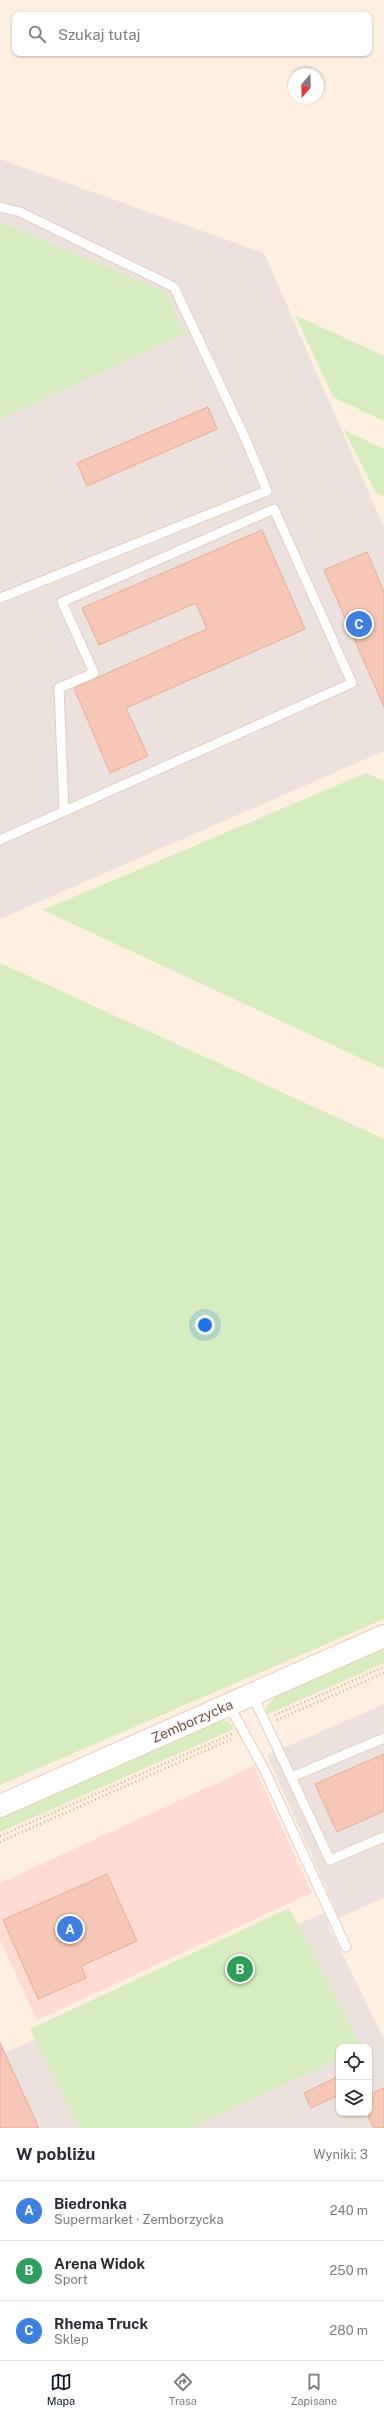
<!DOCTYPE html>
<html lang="pl">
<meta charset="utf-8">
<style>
:root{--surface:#fff;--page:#f2f2f3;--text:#2b2b33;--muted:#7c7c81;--line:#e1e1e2;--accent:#111827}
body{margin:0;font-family:"Public Sans",sans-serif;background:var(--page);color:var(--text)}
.controls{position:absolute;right:12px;bottom:12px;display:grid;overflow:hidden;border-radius:8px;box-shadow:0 1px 3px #0004}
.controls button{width:36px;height:36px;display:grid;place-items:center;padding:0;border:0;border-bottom:1px solid var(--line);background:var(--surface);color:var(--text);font:20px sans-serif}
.compass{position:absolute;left:288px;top:68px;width:36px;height:36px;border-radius:50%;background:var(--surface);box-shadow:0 1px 3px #0004;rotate:200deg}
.you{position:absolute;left:205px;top:1325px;width:14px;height:14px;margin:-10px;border:3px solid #fff;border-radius:50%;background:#1a73e8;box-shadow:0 0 0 6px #1a73e833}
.badge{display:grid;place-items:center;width:26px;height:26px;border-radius:50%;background:var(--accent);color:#fff;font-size:13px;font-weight:700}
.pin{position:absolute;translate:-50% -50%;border:2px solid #fff;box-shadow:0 1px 4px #0006}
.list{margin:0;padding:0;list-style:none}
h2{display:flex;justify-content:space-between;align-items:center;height:52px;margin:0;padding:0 16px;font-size:17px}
h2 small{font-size:13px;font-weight:400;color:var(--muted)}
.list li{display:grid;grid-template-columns:26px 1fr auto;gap:12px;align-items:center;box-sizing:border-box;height:60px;padding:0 16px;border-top:1px solid var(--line)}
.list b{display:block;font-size:15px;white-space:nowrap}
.list p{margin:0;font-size:13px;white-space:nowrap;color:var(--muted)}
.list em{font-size:13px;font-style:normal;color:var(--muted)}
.icon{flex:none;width:22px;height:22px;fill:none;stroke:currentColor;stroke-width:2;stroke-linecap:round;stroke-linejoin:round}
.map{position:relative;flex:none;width:384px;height:2128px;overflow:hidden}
.search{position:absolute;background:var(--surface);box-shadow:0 1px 3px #0004;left:12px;right:12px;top:12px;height:44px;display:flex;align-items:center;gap:10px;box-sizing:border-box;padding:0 14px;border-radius:8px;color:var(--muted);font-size:15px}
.sheet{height:232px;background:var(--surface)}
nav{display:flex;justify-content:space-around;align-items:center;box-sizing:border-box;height:56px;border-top:1px solid var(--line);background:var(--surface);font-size:11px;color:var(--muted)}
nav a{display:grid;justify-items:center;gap:2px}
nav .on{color:var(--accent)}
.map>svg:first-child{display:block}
.commercial{fill:#ffdbd4}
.industrial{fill:#ece2dd;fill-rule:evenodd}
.green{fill:#d8edbf}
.building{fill:#f6c7b7;stroke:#eaaa96}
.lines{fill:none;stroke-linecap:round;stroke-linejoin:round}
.lane-casing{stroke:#e5cbbf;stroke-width:11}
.secondary-casing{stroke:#ebcbbc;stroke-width:24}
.path{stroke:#dbaa9a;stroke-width:2.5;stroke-dasharray:1 3;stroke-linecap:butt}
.lane{stroke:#fff;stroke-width:9}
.secondary{stroke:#fff;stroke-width:22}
.labels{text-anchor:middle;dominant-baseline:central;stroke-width:4;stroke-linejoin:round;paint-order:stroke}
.street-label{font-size:14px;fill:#775146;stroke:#fff3e9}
</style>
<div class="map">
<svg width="384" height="2128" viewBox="0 0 384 2128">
<rect width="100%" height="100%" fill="#feefe1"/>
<path class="commercial" d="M254,1766l58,127 -275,127 -37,-80v-57z"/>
<path class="industrial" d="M0,159l264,94 120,274v224l-384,168z
M384,1704v194l-57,25 57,116v89h-384v-73l335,-147 -68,-153zM339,2047h30v66h-30z"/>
<path class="green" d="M0,222l166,70 18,42 -184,85z
M295,315l89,41v65l-51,-24z
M344,430l40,19v47l-8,-3z
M366,773l18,8v288l-341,-159z
M0,963l384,176v480l-384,166z
M384,1647v16l-118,52 1,-9 7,-8z
M221,1720l8,2 5,7 -234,103v-14z
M289,1908l72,139h-22v12l-149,69h-110l-50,-99z"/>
<path class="building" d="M208,407l9,22 -130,57 -10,-23z
M262,530l43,99 -179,79 22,48 -38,17 -36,-85 133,-59 -11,-26 -97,42 -17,-37z
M367,552l17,40v115l-60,-137z
M384,1754v57l-47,21 -22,-48z
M107,1874l30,67 -56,25 5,12 -48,21 -35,-79z
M0,2043l18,39 21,46h-39z
M339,2076v19l-28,13 -7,-15z
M384,2088v40h-10l-5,-10v-23z"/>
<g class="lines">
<defs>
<path id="lane" d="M0,207l20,5 154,75 72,153 21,51 -267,107
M0,840l352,-157 -78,-174 -212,93 32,71 -35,15 5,123
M252,1694l78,166 54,-23
M229,1705l35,64 82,178
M292,1777l92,-39"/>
<g id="secondary">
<path id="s1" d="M0,1806l384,-170"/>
</g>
</defs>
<use href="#lane" class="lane-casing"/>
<use href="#secondary" class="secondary-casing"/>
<path class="path" d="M275,1715l109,-48
M277,1720l107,-47
M0,1836l232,-102
M0,1842l234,-104"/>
<use href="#lane" class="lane"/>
<use href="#secondary" class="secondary"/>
</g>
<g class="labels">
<g class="street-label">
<text stroke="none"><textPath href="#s1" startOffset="210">Zemborzycka</textPath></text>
</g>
</g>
</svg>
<div class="controls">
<button><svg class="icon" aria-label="locate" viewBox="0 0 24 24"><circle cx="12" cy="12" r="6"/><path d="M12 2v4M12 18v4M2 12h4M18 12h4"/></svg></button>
<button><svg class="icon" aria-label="layers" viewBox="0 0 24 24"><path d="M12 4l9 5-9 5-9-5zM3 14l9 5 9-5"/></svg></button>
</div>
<svg class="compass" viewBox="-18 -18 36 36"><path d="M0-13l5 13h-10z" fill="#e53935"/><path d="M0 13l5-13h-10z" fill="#7c7c81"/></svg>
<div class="you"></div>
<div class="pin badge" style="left:70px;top:1929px;background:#3f7fe0">A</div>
<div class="pin badge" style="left:240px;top:1969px;background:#2e9e5b">B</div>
<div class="pin badge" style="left:359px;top:624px;background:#3f7fe0">C</div>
<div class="search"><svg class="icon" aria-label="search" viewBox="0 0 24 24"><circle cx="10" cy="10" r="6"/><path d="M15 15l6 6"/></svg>Szukaj tutaj</div>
</div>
<section class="sheet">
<h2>W pobliżu<small>Wyniki: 3</small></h2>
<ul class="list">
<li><span class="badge" style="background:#3f7fe0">A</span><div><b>Biedronka</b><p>Supermarket · Zemborzycka</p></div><em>240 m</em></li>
<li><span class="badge" style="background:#2e9e5b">B</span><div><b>Arena Widok</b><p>Sport</p></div><em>250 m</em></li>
<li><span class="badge" style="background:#3f7fe0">C</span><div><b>Rhema Truck</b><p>Sklep</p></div><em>280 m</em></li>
</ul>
</section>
<nav>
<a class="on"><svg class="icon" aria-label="map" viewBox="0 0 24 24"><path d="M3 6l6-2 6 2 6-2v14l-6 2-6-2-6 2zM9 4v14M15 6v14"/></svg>Mapa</a>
<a><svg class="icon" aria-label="directions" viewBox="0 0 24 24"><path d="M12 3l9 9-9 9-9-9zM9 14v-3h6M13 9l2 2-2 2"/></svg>Trasa</a>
<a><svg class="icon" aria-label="saved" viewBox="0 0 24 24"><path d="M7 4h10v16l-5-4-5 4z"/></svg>Zapisane</a>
</nav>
